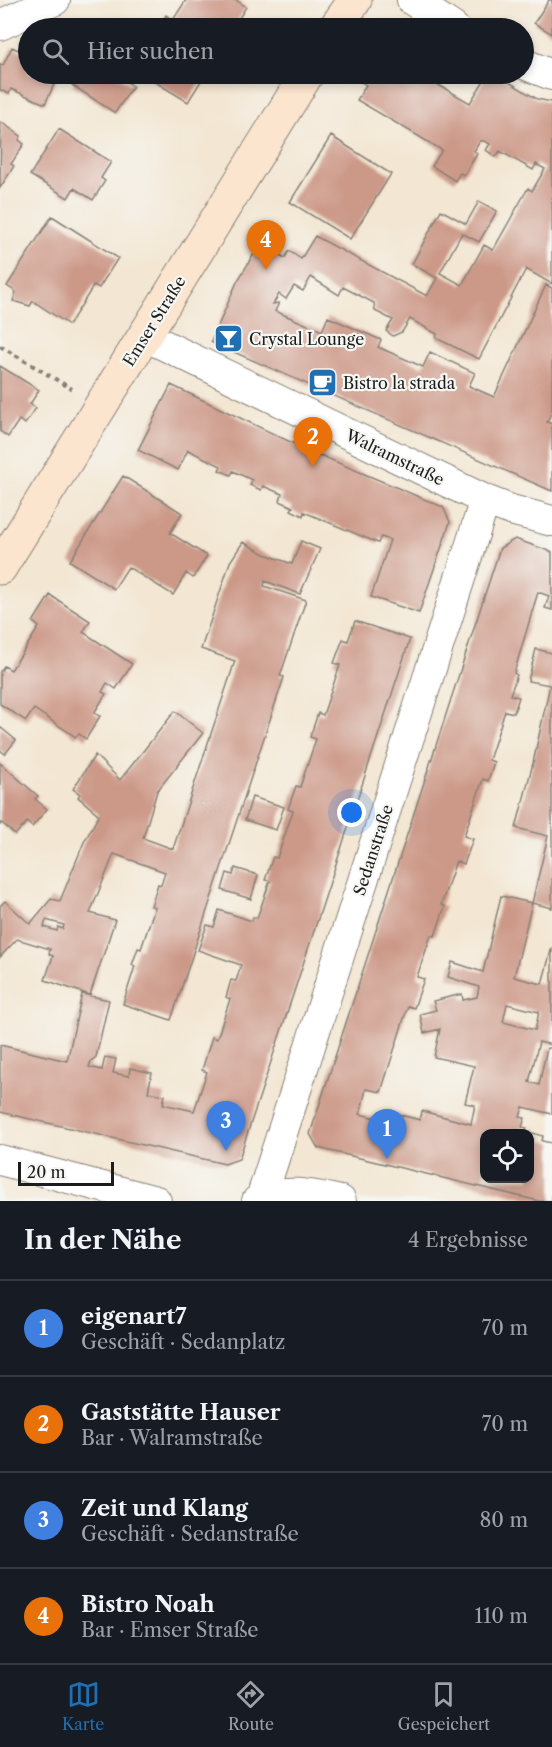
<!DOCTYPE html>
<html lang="de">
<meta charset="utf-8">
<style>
:root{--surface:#171b24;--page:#242831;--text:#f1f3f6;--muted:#9ea1a6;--line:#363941;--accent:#1f6fb2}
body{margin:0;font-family:"Libre Caslon Text",serif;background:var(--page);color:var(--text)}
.controls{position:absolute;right:18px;bottom:18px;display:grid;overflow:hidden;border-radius:12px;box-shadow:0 3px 9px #0003}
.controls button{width:54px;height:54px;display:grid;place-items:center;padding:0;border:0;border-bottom:2px solid var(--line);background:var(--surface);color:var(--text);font:30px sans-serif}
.scale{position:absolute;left:18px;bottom:15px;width:96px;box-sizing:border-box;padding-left:6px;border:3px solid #1c1c1c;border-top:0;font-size:16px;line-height:21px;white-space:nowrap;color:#1c1c1c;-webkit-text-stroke:4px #f6f6f2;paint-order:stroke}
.you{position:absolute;left:352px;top:813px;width:21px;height:21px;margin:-15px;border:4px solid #fff;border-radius:50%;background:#1a73e8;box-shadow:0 0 0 9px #1a73e833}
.badge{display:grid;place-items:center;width:39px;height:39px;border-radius:50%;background:var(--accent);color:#fff;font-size:20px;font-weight:700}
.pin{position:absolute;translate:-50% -50px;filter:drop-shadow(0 2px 3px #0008)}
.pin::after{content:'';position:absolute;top:32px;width:21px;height:18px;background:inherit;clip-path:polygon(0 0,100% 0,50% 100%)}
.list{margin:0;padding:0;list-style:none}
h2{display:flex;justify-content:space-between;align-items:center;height:78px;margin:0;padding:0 24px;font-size:26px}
h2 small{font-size:20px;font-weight:400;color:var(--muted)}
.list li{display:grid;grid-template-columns:39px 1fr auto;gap:18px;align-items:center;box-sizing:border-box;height:96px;padding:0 24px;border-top:2px solid var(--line)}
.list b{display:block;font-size:22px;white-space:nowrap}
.list p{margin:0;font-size:20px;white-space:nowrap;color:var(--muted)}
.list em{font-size:20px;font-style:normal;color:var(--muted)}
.icon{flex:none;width:33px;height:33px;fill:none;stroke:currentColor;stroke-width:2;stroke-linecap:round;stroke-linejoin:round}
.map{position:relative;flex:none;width:552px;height:1201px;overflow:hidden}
.search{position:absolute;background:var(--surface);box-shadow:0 3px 9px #0003;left:18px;right:18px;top:18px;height:66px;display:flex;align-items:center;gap:15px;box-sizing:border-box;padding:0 21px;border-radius:33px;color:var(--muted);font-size:22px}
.sheet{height:462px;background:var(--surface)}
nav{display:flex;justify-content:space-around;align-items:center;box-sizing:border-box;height:84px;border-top:2px solid var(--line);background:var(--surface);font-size:16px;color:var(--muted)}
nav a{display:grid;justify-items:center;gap:3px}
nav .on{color:var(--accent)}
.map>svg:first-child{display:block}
.building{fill:#cc9887;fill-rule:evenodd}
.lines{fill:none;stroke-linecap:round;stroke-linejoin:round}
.street-casing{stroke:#888177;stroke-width:32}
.secondary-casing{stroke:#888177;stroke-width:35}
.path{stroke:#888177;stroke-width:4;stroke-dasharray:4.5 4.5;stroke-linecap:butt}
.street{stroke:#fff;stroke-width:30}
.secondary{stroke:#fce5cf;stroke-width:33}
.labels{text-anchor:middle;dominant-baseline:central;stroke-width:4.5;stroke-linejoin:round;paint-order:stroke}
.street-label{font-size:16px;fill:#1c1c1c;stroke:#f6f6f2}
.poi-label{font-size:16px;fill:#1c1c1c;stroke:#f6f6f2;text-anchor:start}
</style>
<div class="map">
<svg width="552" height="1201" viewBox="0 0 552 1201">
<rect width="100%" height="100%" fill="#f6f6f2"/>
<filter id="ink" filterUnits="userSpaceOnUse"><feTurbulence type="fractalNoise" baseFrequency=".0167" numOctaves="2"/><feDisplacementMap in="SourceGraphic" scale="12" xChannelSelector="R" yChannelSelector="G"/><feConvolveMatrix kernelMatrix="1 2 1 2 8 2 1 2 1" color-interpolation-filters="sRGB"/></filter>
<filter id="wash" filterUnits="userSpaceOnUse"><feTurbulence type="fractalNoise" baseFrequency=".008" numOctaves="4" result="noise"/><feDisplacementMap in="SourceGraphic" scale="24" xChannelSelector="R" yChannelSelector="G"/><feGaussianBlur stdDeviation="1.35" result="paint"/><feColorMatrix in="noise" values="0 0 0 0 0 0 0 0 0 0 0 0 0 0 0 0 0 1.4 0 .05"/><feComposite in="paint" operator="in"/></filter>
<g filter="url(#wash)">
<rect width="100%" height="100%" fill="#f3e6d2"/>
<g id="blocks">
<path class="building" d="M186,0h50l10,7 -13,21h-89l5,-6 9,6 8,-13 7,5z
M549,0h3v34l-18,-11z
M28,46v28h31l-14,30 -34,-15 -2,5 -9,-4v-26l3,1 9,-18 13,6z
M79,74h36l18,12 -18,27 -43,-28z
M142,74h58l4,2 -16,26z
M365,74h67l-4,5 42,24 18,-29h8l41,25 15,3v182l-26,-15 -47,90 -43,-21 1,-4 -27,-15 -8,13 -9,4 -7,-5 7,-11 -18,-9 -1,-8 -31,-16 -4,8 -28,-18 -8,14 -9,-5 -8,13 -7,-5 -6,10 6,-1 -4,8 47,20 6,-14 53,23 -3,7 45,20 7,-15 45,21 -6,13 25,11 52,-112 6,3v123l-5,11 5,2v67l-341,-149 26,-60 23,-38 25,14 4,-7 12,8 14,-23 112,60 10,-18 -25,-14 29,-54 25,14 13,-23 18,10 -18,31 -17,-9 -22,40 22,12 22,-40 9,5 35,-62 4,3 13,-22 -9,-5 -3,6 -33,-19 -4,6 -10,-7 4,-6 -5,-3h-5l-6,10 3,3 -13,21 -4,-2 -5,8 -23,-15 10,-16 -85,-50 9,-15 -6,-4z
M1,122l20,14 -2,4 5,4 -13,20 3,2 -14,22z
M59,129l52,33 -10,16 4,3 -12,19 -19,-12 -6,10 -38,-23z
M331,136l60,38 -41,65 -60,-37z
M52,216l66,42 -19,30 -5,-3 -25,40 -36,-24 -3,5 -17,-5 3,-9 -9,-6z
M0,366l39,24 -9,14 6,4 -11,16 -6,-4 -11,17 -8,-6z
M171,385l132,63 140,59 7,15 -31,91 -48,-16 19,-57 -9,-3 -3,6 -74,-31 -1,4 -12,-6 2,-3 -13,-6 2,-7 -19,-8 -2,4 -11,-5 2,-5 -19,-9 -2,4 -12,-5 2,-4 -33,-16 -10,20 -40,-20z
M123,476l59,37 -12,20 37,23 -14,22 -7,-5 -13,22 -45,-28 -14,22 -44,-28z
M515,539l37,13v58l-7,-2 4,-12 -11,-4 -24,81 3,2 -7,20 9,2 -5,16 -9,-2 -16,49 5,2 -6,19 -5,-2 -19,57 9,3 -9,25 -8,-3 -15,44 4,1 -10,30 -4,-1 -14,42 7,2 -10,29 -6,-2 -27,86 -15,-3 -6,25 23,6 2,-9 35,9 2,-9 49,13 4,-19 -10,-2 9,-37 -40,-9 6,-28 -16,4 -4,-19 16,-4 -3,-9 29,-7 1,6 14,-3 2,-10 -31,-10 4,-15 31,10 18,-76 31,7 16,-67 -32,-8 17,-65 17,-78 -22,-4 8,-32 16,4v255l-20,-5 -18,74 28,7 10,-37v98l-13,-3 -10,40 10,3 8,-37h5v66l-29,-7 -3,10 5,1 -3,9 5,1 -1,3 17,5 -1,5 10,2v58h-13l-221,-53 -8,-14 190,-586zM507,1004l32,8 -4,18 -32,-8zM484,1134h46v45h-46z
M301,541l19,8 -20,45 -35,-13 -1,5 42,14 -26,76 4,1 -113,343 -48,-16 12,-38 -3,-1 6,-17 3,1 14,-42 -4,-1 7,-22 3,1 4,-13 -51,-18 -24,59 25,7 -25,75 -45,-15 8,-24 -4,-2 1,-5 -33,-10 -17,18v-51l5,-5 25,23 21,-25 9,2 24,-59 15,-27 -21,-18 2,-3 -7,-5 22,-34 25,25 55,-69 28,22 -46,58 -14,47 30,11 62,-188 -34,-12 29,-87 13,-20 22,12 27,10zM46,920l18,5 -1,4 -5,-2 -1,4 -13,-4z
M50,595l40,26 -7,11 49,32 -16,25 -9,-6 -5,9 4,2 -12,19 6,3 -14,23 -7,-5 -3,3 -42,-28 -8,12 -26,-17v-32l4,-6 7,4 12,-18 16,-25 -6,-5z
M355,621l55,18 -171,520 -14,5 -225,-52v-67l67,16 15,-67 27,6 -13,57 -5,4 -2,6 13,3 3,-13 11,2 -3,14 16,3 1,-8 22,5 -4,19 17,3 -2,9 31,7 13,-39 -5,-2 10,-33 5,2 13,-40 -4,-2 5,-17 5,1 5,-16 -43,-15 9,-25 7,2 5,-17 33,11 1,-4 4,1 13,-37 -5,-1 8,-23 4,1 16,-47 -5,-2 8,-23 4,1 16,-48 -6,-2 8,-24 5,2 17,-50 -6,-2 9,-24 5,2z
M0,727l16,13 -11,14 -5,-4z
M0,763l38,33 -3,3 12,10 -15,18 -5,-5 -12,13 -13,-12 -2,2z
M252,797l32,10 -8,23 -31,-10z
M235,868l23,7 -7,24 -29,-9 5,-17 6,2z"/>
</g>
</g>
<g filter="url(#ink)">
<use href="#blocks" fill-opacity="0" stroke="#888177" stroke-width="1.5"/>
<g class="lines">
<defs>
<path id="street" d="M412,0l42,28
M0,25l55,-25
M524,64l28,11
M145,336l340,164 26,10 41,11
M0,1160l156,41
M261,1199l224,-699
M257,1201c27,-13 56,-6 84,0"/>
<path id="secondary" d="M335,28l20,-28
M0,568l307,-494"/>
</defs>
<use href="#street" class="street-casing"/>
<use href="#secondary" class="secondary-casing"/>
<path class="path" d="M0,346l72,43"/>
<use href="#street" class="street"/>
<use href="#secondary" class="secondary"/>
</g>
</g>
<defs>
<symbol id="bar-square" viewBox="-11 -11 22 22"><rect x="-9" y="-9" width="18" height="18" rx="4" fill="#1f6fb2" stroke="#f6f6f2"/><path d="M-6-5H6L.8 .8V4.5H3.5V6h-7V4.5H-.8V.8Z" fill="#fff"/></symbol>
<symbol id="cafe-square" viewBox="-11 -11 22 22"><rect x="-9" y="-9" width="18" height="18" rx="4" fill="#1f6fb2" stroke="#f6f6f2"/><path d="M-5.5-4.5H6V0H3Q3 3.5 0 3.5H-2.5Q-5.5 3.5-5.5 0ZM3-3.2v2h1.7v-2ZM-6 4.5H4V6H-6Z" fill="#fff"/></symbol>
</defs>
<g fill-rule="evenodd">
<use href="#bar-square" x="212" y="322" width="33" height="33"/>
<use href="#cafe-square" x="306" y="366" width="33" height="33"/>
</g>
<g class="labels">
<g class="street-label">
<text transform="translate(154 321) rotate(-58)">Emser Straße</text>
<text transform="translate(395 457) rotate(26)">Walramstraße</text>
<text transform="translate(373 850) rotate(-72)">Sedanstraße</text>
</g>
<g class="poi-label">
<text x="249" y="339">Crystal Lounge</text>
<text x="343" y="383">Bistro la strada</text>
</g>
</g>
</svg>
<div class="controls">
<button><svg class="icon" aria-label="locate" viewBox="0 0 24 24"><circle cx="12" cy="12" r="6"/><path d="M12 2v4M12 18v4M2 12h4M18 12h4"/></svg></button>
</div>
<div class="scale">20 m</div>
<div class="you"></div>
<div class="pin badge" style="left:387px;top:1159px;background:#3f7fe0">1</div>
<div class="pin badge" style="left:313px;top:467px;background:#e8710a">2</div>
<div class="pin badge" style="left:226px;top:1151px;background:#3f7fe0">3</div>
<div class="pin badge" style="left:266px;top:270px;background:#e8710a">4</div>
<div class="search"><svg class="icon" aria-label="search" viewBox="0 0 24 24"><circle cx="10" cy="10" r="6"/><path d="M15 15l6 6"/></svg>Hier suchen</div>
</div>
<section class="sheet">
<h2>In der Nähe<small>4 Ergebnisse</small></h2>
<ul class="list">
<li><span class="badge" style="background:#3f7fe0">1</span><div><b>eigenart7</b><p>Geschäft · Sedanplatz</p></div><em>70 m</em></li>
<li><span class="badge" style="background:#e8710a">2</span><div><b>Gaststätte Hauser</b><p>Bar · Walramstraße</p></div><em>70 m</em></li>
<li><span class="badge" style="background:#3f7fe0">3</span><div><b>Zeit und Klang</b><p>Geschäft · Sedanstraße</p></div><em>80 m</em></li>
<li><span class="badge" style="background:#e8710a">4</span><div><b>Bistro Noah</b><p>Bar · Emser Straße</p></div><em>110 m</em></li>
</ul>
</section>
<nav>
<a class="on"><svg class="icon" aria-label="map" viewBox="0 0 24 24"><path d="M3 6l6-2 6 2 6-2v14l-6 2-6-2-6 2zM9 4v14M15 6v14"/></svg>Karte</a>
<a><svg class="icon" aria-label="directions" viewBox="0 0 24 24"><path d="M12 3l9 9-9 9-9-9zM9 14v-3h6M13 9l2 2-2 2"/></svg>Route</a>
<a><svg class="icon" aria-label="saved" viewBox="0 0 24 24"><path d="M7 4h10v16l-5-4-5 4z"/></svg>Gespeichert</a>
</nav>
